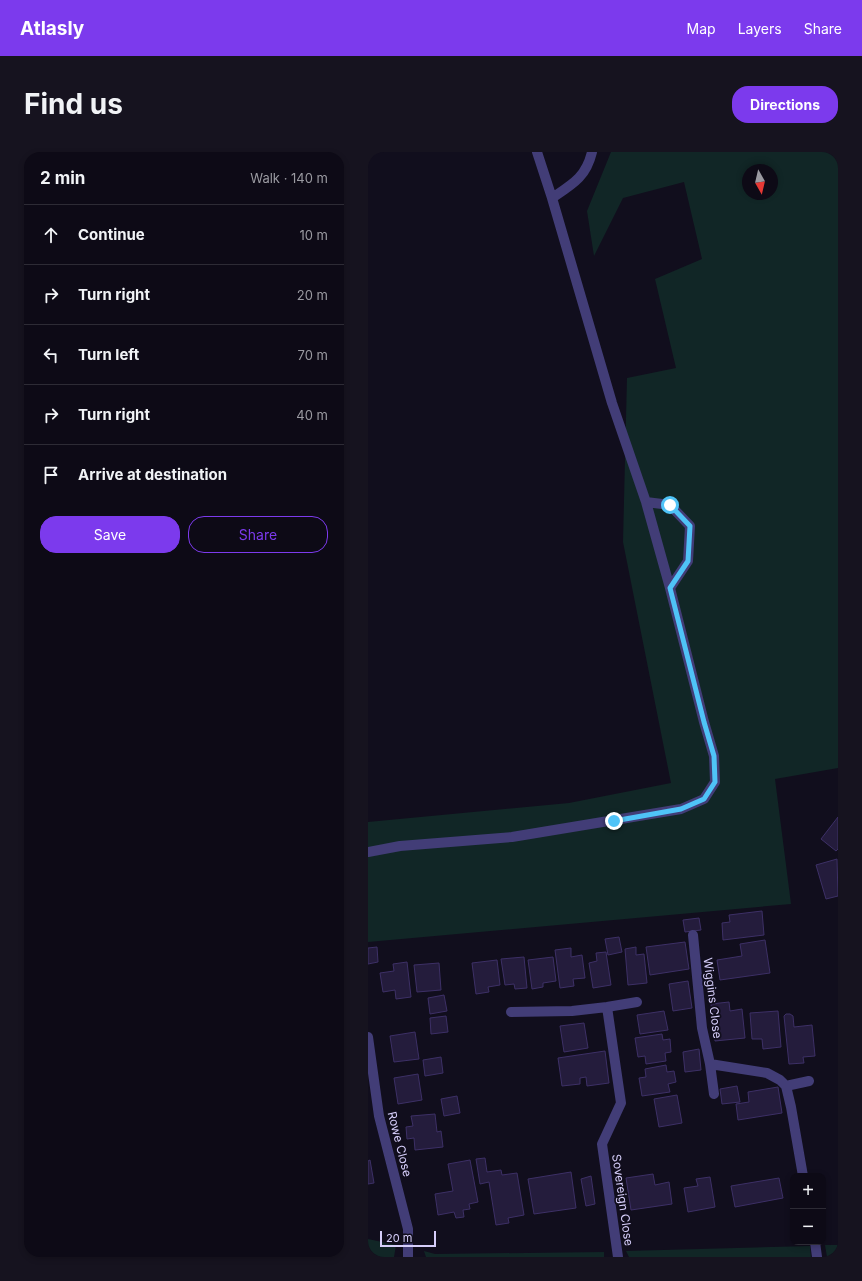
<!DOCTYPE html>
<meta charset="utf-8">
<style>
:root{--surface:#0d0a16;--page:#16131f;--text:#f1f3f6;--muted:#9a9aa1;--line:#2d2b35;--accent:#7c3aed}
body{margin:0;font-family:Inter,sans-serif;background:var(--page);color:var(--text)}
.controls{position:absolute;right:12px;bottom:12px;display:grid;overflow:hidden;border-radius:8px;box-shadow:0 2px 6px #0003}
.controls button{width:36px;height:36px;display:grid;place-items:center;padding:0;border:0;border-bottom:1px solid var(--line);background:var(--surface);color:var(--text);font:20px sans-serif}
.compass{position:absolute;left:374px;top:12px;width:36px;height:36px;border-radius:50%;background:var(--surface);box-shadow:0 2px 6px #0003;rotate:172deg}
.scale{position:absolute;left:12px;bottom:10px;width:56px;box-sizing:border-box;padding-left:4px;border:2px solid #d6cefa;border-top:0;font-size:11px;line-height:14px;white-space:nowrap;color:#d6cefa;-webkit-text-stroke:3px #110e1d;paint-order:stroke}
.stop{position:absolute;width:12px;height:12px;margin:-9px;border:3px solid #4fc3f7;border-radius:50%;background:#fff}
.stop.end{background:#4fc3f7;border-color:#fff;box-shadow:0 1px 4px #0008}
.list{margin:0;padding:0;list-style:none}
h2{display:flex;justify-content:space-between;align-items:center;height:52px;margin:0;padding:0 16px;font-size:17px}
h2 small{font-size:13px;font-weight:400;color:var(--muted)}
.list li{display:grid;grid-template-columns:26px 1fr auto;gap:12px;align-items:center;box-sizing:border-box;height:60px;padding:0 16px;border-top:1px solid var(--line)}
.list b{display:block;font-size:15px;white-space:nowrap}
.list em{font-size:13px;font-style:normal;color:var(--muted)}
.actions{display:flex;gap:8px;padding:12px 16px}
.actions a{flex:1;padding:9px 0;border:1px solid var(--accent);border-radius:16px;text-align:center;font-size:14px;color:var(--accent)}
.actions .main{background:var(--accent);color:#fff}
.icon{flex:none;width:22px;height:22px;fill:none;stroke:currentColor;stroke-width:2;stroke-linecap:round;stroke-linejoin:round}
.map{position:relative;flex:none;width:470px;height:1105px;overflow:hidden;border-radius:16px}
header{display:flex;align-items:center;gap:24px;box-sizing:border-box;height:56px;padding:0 20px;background:var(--accent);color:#fff}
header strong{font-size:19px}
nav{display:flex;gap:22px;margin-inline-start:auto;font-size:14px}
.intro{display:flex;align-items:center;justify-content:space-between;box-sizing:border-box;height:96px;padding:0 24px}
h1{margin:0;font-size:28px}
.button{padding:10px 18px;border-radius:16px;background:var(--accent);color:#fff;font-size:14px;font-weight:700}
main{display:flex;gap:24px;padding:0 24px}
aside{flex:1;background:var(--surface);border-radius:16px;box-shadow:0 2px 6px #0003}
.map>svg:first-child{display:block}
.green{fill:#112626;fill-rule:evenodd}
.building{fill:#241c3c;stroke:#3d3066}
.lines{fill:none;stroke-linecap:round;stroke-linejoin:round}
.minor{stroke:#423d77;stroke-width:10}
.route{stroke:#4fc3f7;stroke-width:5}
.labels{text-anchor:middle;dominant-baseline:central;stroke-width:3.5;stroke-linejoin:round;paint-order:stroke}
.street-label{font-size:12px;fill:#d6cefa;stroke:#110e1d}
</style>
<header>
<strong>Atlasly</strong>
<nav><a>Map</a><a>Layers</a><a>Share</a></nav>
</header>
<div class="intro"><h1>Find us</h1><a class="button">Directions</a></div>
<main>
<aside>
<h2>2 min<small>Walk · 140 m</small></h2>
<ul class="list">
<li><svg class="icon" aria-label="ahead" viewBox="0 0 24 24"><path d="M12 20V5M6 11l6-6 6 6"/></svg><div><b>Continue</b></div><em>10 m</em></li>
<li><svg class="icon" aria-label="right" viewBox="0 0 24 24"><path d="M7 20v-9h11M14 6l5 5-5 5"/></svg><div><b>Turn right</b></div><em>20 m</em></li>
<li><svg class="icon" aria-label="left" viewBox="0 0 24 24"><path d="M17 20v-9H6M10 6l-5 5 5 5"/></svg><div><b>Turn left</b></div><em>70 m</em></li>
<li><svg class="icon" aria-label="right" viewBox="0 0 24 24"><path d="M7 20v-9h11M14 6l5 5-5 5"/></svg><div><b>Turn right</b></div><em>40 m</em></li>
<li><svg class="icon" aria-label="arrive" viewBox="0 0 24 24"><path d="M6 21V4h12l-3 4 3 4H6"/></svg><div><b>Arrive at destination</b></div></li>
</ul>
<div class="actions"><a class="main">Save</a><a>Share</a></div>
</aside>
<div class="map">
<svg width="470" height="1105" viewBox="0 0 470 1105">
<rect width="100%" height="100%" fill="#110e1d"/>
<path class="green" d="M243,0h227v616l-63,11 16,125 -423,38v-120l201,-19 102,-20 -48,-241 4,-164 49,-10 -21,-89 47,-20 -18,-77 -61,16 -29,58 -7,-45zM380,18h24v24h-24z
M0,1087l28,6 -2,12h-26z
M457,1093h13v12h-11z
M442,1094l1,11h-182l-3,-6z
M56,1099l11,3 169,-2v5h-178z"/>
<path class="building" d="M470,665v32l-2,2 -15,-12z
M469,707l1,37 -12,3 -10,-34z
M394,759l2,24 -41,5 -1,-17 8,-1 -1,-7z
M331,766l2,12 -16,2 -2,-12z
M251,785l3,15 -14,3 -3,-16z
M397,788l5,33 -50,7 -3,-20 25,-4 -2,-12z
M317,790l4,27 -39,6 -4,-28z
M9,795l1,15 -10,2v-16z
M268,795v8l8,-1 3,29 -19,2 -3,-36z
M203,796v9l11,-2 3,23 -12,1 1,7 -14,2 -5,-38z
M238,800l5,33 -18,3 -4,-25 8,-2 -1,-8z
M156,805l3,31 -12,1 -1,-5 -9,1 -4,-26z
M185,805l3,24 -13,2v4l-11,2 -4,-29z
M129,808l3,25 -12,2 1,5 -13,2 -4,-31z
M39,810l4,35 -15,2 -1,-9 -12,2 -3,-19 14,-2 -1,-7z
M71,811l2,27 -24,2 -3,-27z
M320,829l4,27 -19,3 -4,-27z
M76,843l3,16 -17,3 -2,-16z
M361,850l1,9 12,-2 3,29 -30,3 -4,-37z
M296,859l4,19 -28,4 -3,-19z
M410,859l3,36 -18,2 -1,-10h-10l-2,-26z
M418,862h4l3,2 1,11 18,-2 3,31 -12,1 1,6 -15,1 -5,-48z
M78,864l2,16 -17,2 -1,-16z
M216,871l4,25 -24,4 -4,-26z
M47,880l4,27 -25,3 -4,-26z
M294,882l1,6 7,-1 1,13 -6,1 1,8 -20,3 -1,-8 -7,1 -3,-19z
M331,897l2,21 -16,2 -2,-20z
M237,899l4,32 -22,3 -1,-9 -6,1v6l-18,2 -4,-28z
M73,905l2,16 -18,3 -2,-16z
M298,913l1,7 7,-1 2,11 -8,2 2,8 -28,4 -3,-18 7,-1 -1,-8z
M50,922l4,26 -24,4 -4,-26z
M369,934l3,16 -18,2 -2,-15z
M410,935l4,26 -44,7 -2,-16 13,-2 -1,-10z
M309,943l5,28 -23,4 -5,-28z
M89,944l3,17 -16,3 -3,-17z
M67,962l2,18 4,-1 2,16 -28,3 -1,-12 -7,1 -1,-12 7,-1 -2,-10z
M117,1006l2,14 14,-2 1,5 15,-2 7,42 -16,3 1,5 -13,2 -7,-43 -9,2 -4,-25z
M2,1008l4,23 -6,1v-23z
M102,1008l8,42 -9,2 1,5 -7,1 1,7 -8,1 -2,-6 -16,3 -3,-21 18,-3 -5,-27z
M203,1020l5,36 -42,6 -6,-35z
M285,1022l2,11 14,-3 3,22 -41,6 -5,-32z
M223,1024l4,28 -9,2 -5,-27z
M342,1025l5,30 -27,5 -4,-24 14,-2 -2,-7z
M411,1026l4,20 -48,9 -4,-21z"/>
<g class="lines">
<path class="minor" d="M184,46c21,-14 34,-21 40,-46
M278,350l24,3 20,21 -2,35 -18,27
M0,700l32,-6 112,-9 169,-28 23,-10 11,-17 -1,-26 -10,-34 -34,-134 -24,-86 -34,-99 -60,-205 -15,-46
M325,783l9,93 8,36 57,9 13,7 6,6 5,21 12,69
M239,855l14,96 -19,41 16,113
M143,860l61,-1 35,-4 30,-5
M0,885l11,79 29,113v28
M342,912l4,30
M418,934l23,-5
M447,1090l2,15"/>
</g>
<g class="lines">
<path class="route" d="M246,669l67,-12 23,-10 11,-17 -1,-26 -10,-34 -34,-134 18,-27 2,-35 -20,-21"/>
</g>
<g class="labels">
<g class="street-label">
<text transform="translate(345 846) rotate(83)">Wiggins Close</text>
<text transform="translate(32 992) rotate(76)">Rowe Close</text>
<text transform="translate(255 1048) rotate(82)">Sovereign Close</text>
</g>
</g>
</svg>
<div class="controls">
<button>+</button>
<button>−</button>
</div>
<svg class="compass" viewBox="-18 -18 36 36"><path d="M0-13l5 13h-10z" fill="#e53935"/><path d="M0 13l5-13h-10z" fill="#9a9aa1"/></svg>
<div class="scale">20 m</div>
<div class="stop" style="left:302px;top:353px"></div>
<div class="stop end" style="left:246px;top:669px"></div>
</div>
</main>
